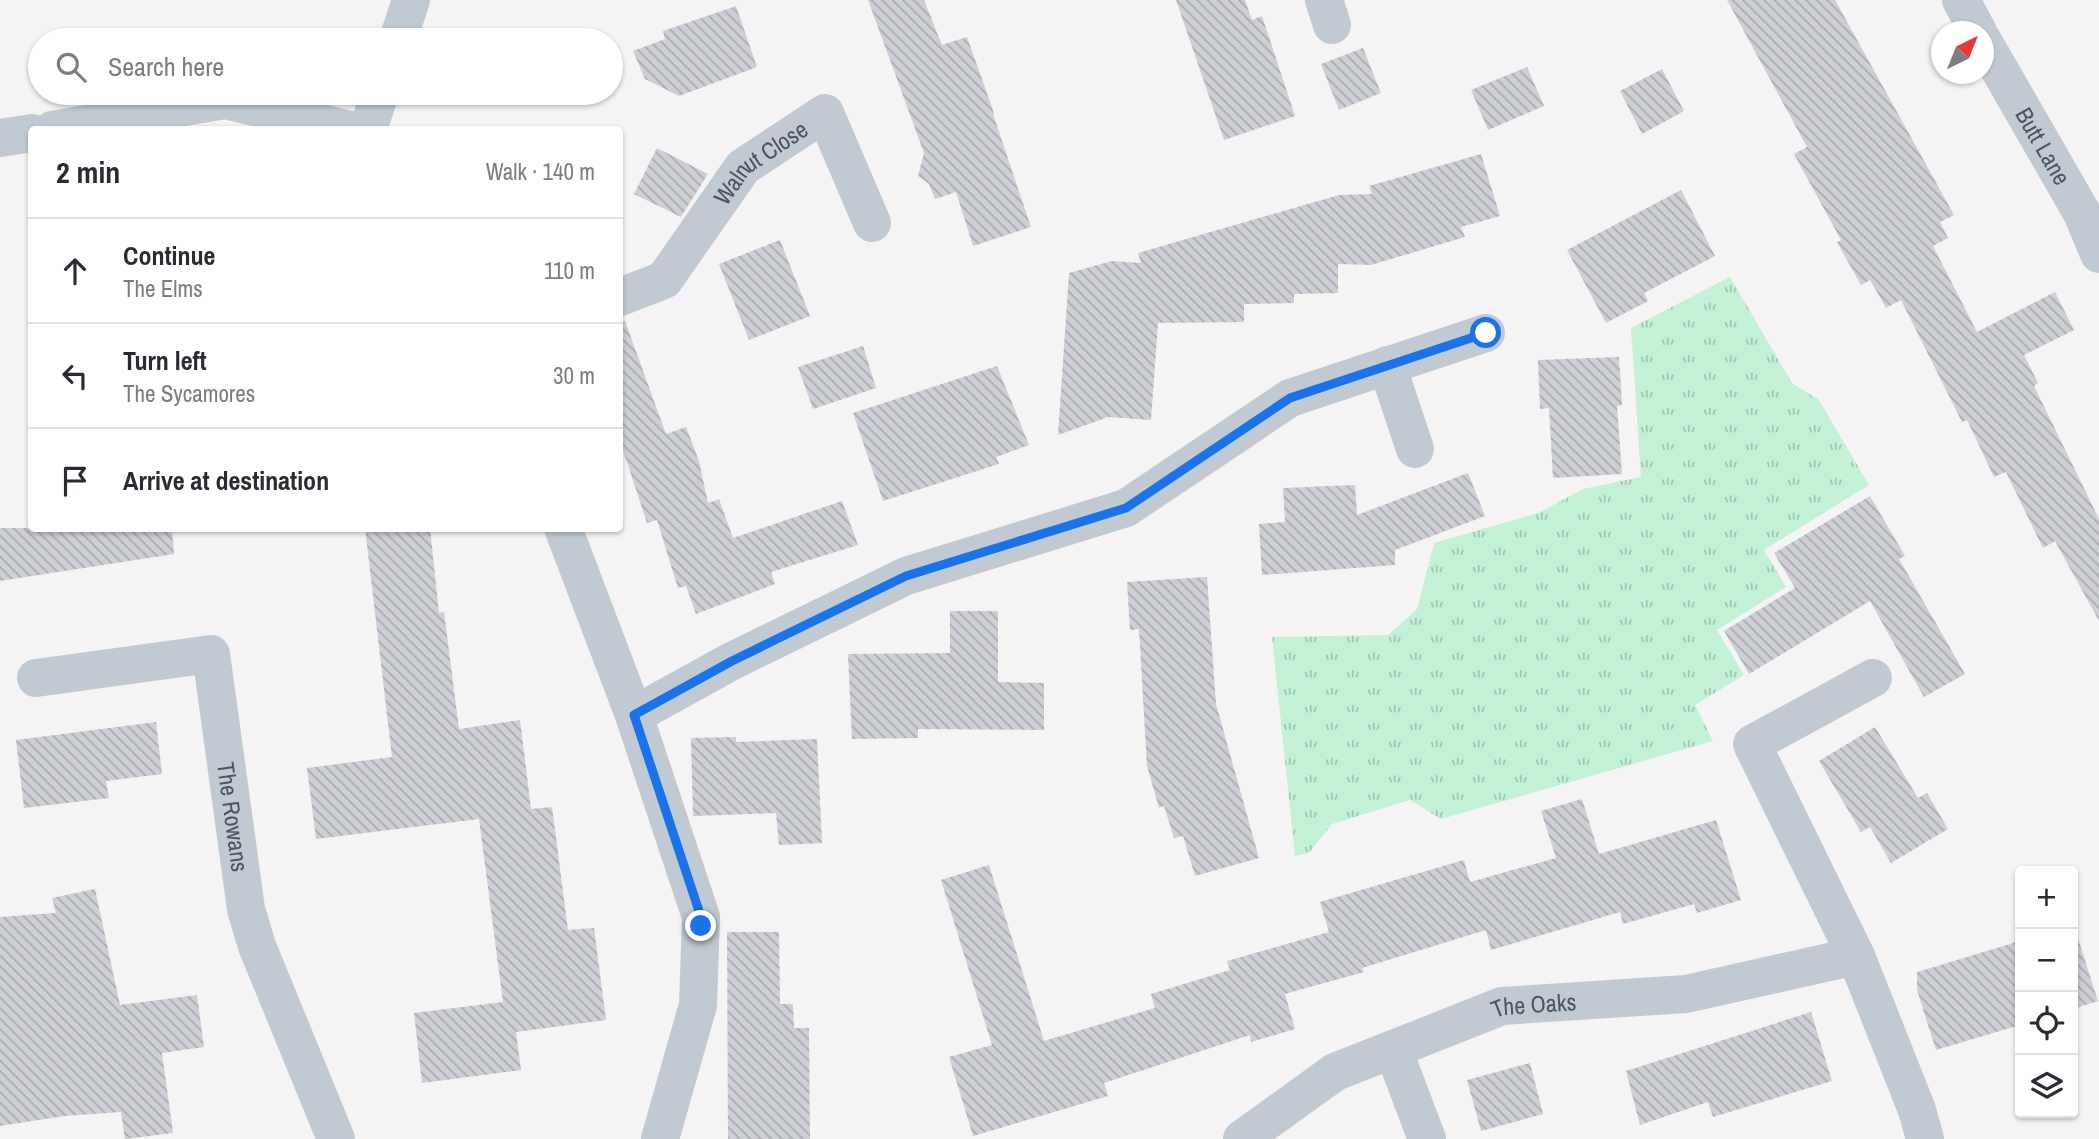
<!DOCTYPE html>
<meta charset="utf-8">
<style>
:root{--surface:#fff;--page:#f7f7f7;--text:#2b2b33;--muted:#7c7c81;--line:#e1e1e2}
body{margin:0;font-family:"Archivo Narrow",sans-serif;background:var(--page);color:var(--text)}
.controls{position:absolute;right:21px;bottom:21px;display:grid;overflow:hidden;border-radius:7px;box-shadow:0 2px 5px #0004}
.controls button{width:63px;height:63px;display:grid;place-items:center;padding:0;border:0;border-bottom:2px solid var(--line);background:var(--surface);color:var(--text);font:35px sans-serif}
.compass{position:absolute;left:1931px;top:21px;width:63px;height:63px;border-radius:50%;background:var(--surface);box-shadow:0 2px 5px #0004;rotate:43deg}
.stop{position:absolute;width:21px;height:21px;margin:-16px;border:5px solid #1a73e8;border-radius:50%;background:#fff}
.stop.end{background:#1a73e8;border-color:#fff;box-shadow:0 2px 7px #0008}
.list{margin:0;padding:0;list-style:none}
h2{display:flex;justify-content:space-between;align-items:center;height:91px;margin:0;padding:0 28px;font-size:30px}
h2 small{font-size:23px;font-weight:400;color:var(--muted)}
.list li{display:grid;grid-template-columns:46px 1fr auto;gap:21px;align-items:center;box-sizing:border-box;height:105px;padding:0 28px;border-top:2px solid var(--line)}
.list b{display:block;font-size:26px;white-space:nowrap}
.list p{margin:0;font-size:23px;white-space:nowrap;color:var(--muted)}
.list em{font-size:23px;font-style:normal;color:var(--muted)}
.icon{flex:none;width:38px;height:38px;fill:none;stroke:currentColor;stroke-width:2;stroke-linecap:round;stroke-linejoin:round}
.map{position:relative;flex:none;width:2099px;height:1139px;overflow:hidden}
.search{position:absolute;background:var(--surface);box-shadow:0 2px 5px #0004;left:28px;top:28px;width:595px;height:77px;display:flex;align-items:center;gap:18px;box-sizing:border-box;padding:0 24px;border-radius:38px;color:var(--muted);font-size:26px}
.panel{position:absolute;background:var(--surface);box-shadow:0 2px 5px #0004;left:28px;top:126px;width:595px;height:406px;border-radius:7px}
.map>svg:first-child{display:block}
.grass{fill:url(#grass-tufts)}
.building{fill:url(#building-back-hatch)}
.lines{fill:none;stroke-linecap:round;stroke-linejoin:round}
.minor{stroke:#c1cad2;stroke-width:38}
.route{stroke:#1a73e8;stroke-width:9}
.labels{text-anchor:middle;dominant-baseline:central;stroke-width:5;stroke-linejoin:round;paint-order:stroke}
.street-label{font-size:24px;fill:#4a5661;stroke:#fff}
</style>
<div class="map">
<svg width="2099" height="1139" viewBox="0 0 2099 1139">
<defs>
<pattern id="grass-tufts" width="24" height="20" patternUnits="userSpaceOnUse" patternTransform="scale(1.75)"><rect width="24" height="20" fill="#c3f1d5"/><path d="M3 7l-1-3M5 7V3M7 7l1-3M15 17l-1-3M17 17v-4M19 17l1-3" fill="none" stroke="#a0c6b0"/></pattern>
<pattern id="building-back-hatch" width="6" height="6" patternUnits="userSpaceOnUse" patternTransform="scale(1.75)"><rect width="6" height="6" fill="#cdcfd5"/><path d="M-1 5l2 2M0 0l6 6M5-1l2 2" fill="none" stroke="#a8abb0"/></pattern>
</defs>
<rect width="100%" height="100%" fill="#f5f3f3"/>
<path class="grass" d="M1730,277l62,106 27,17 50,85 -105,65 22,37 -69,43 27,45 -49,30 18,36 -272,78 -31,-19 -78,24 -23,29 -14,3 -23,-219 116,-2 29,-26 17,-66 104,-30 45,-24 58,-12 -10,-149z"/>
<path class="building" d="M868,0h56l18,45 25,-8 27,76 -1,1 38,113 -58,19 -17,-54 -21,7 -6,-15 -11,-8 6,-23z
M1176,0h69l7,20 10,-4 33,100 -71,24z
M1727,0h108l119,215 -14,7 8,16 -15,8 44,86 78,-40 19,38 -50,25 14,28 -4,3 65,133v102l-44,-80 -12,7 -37,-76 -12,5 -27,-57 -5,2 -61,-122 -15,8 -16,-28 -9,5 -24,-43 4,-2 -47,-86 13,-7z
M736,6l21,61 -78,29 -34,-17 -12,-28 32,-12 -2,-8z
M1363,48l18,45 -42,17 -18,-46z
M1527,67l17,39 -56,24 -17,-40z
M1662,69l22,42 -42,23 -22,-43z
M657,148l51,26 -27,43 -47,-23z
M1481,154l19,62 -39,11 4,10 -94,28 -33,-1v29l-44,1v9l-50,1v18l-86,1 -7,97 -43,-3 -50,18 11,-162 43,-12 29,2 -3,-10 201,-58 33,-1 -3,-8z
M1681,190l34,66 -71,37 4,8 -42,22 -39,-73z
M780,240l30,76 -61,24 -30,-76z
M625,321l41,113 20,-7 13,34 9,42 11,-4 14,39 109,-37 16,44 -87,27 4,12 -79,30 -10,-28 -8,2 -21,-68 -10,3 -27,-82v-119z
M863,346l13,42 -63,21 -15,-42z
M1619,357l3,48 -5,1 5,68 -69,4 -4,-70 -9,1 -2,-49z
M997,366l32,79 -33,12 3,7 -116,37 -30,-88z
M1468,473l17,43 -90,34v15l-133,10 -3,-51 26,-2 -2,-34 72,-3 2,30z
M1870,496l35,60 -6,3 66,115 -41,23 -54,-96 -121,73 -25,-43 71,-43 -21,-35z
M0,528h172l2,26 -174,27z
M365,528h65l9,85 5,-1 15,117 61,-9 11,89 21,-2 16,123 26,-2 12,92 -90,12 5,38 -99,13 -8,-70 89,-11 -24,-183 -163,20 -9,-71 85,-11z
M1207,577l9,127 43,154 -64,18 -12,-40 -9,2 -10,-32 -5,2 -12,-42 -8,-137 -9,1 -3,-48z
M950,611h48v71l46,1v47l-126,-1v9l-66,1 -4,-85 102,-1z
M156,722l6,52 -56,7 3,17 -85,10 -8,-68z
M1875,727l43,71 9,-5 21,36 -57,34 -21,-36 -9,5 -42,-71z
M736,737v5l81,-3 5,104 -43,2 -3,-32 -83,3 -2,-78z
M1582,799l17,55 117,-34 25,80 -44,13 -3,-9 -71,20 -3,-12 -129,38 -5,-20 -124,38 2,4 -79,22 10,35 -44,13 -1,-7 -146,48 4,13 -135,40 -24,-79 43,-12 -51,-165 48,-15 55,176 111,-33 -4,-14 79,-24 -3,-9 102,-29 -9,-30 144,-42 6,22 86,-24 -15,-47z
M95,889l25,116 77,-10 7,52 -42,6 11,80 -48,6 -4,-27 -56,4 -65,10v-209l56,-4 -4,-15z
M2073,923l25,78 -25,8z
M727,932h52l1,72h13l1,24h15l1,111h-82z
M2020,941v84l-84,25 -19,-60v-18z
M1811,1012l21,69 -119,36 -5,-15 -68,23 -14,-54z
M1530,1063l13,51 -62,17 -14,-51z"/>
<g class="lines">
<g class="minor">
<path d="M1324,0l8,25"/>
<path d="M1961,0l17,32"/>
<path d="M398,40l13,-40"/>
<path id="s1" d="M1983,41l99,172 17,41"/>
<path d="M52,130l173,-30 125,30"/>
<path d="M368,130l12,-37"/>
<path d="M0,138l32,-5"/>
<path id="s2" d="M620,297l44,-17 79,-113 82,-54 47,110"/>
<path d="M1387,365l28,84"/>
<path d="M563,528l71,187 67,202 -3,88 -38,134"/>
<path id="s3" d="M36,678l175,-24 35,255 11,37 79,193"/>
<path d="M634,715l98,-54 174,-85 220,-68 164,-110 196,-65"/>
<path d="M1856,956l-104,-212 121,-66"/>
<path d="M1393,1049l34,90"/>
<path id="s4" d="M1242,1139l93,-67 167,-66 184,-12 170,-38 61,154 8,29"/>
</g>
</g>
<g class="lines">
<path class="route" d="M701,926v-9l-67,-202 98,-54 174,-85 220,-68 164,-110 196,-65"/>
</g>
<g class="labels">
<g class="street-label">
<text stroke="none"><textPath href="#s1" startOffset="121">Butt Lane</textPath></text>
<text stroke="none"><textPath href="#s2" startOffset="201">Walnut Close</textPath></text>
<text stroke="none"><textPath href="#s3" startOffset="341">The Rowans</textPath></text>
<text stroke="none"><textPath href="#s4" startOffset="326">The Oaks</textPath></text>
</g>
</g>
</svg>
<div class="controls">
<button>+</button>
<button>−</button>
<button><svg class="icon" aria-label="locate" viewBox="0 0 24 24"><circle cx="12" cy="12" r="6"/><path d="M12 2v4M12 18v4M2 12h4M18 12h4"/></svg></button>
<button><svg class="icon" aria-label="layers" viewBox="0 0 24 24"><path d="M12 4l9 5-9 5-9-5zM3 14l9 5 9-5"/></svg></button>
</div>
<svg class="compass" viewBox="-18 -18 36 36"><path d="M0-13l5 13h-10z" fill="#e53935"/><path d="M0 13l5-13h-10z" fill="#7c7c81"/></svg>
<div class="stop" style="left:1486px;top:333px"></div>
<div class="stop end" style="left:701px;top:926px"></div>
<div class="search"><svg class="icon" aria-label="search" viewBox="0 0 24 24"><circle cx="10" cy="10" r="6"/><path d="M15 15l6 6"/></svg>Search here</div>
<section class="panel">
<h2>2 min<small>Walk · 140 m</small></h2>
<ul class="list">
<li><svg class="icon" aria-label="ahead" viewBox="0 0 24 24"><path d="M12 20V5M6 11l6-6 6 6"/></svg><div><b>Continue</b><p>The Elms</p></div><em>110 m</em></li>
<li><svg class="icon" aria-label="left" viewBox="0 0 24 24"><path d="M17 20v-9H6M10 6l-5 5 5 5"/></svg><div><b>Turn left</b><p>The Sycamores</p></div><em>30 m</em></li>
<li><svg class="icon" aria-label="arrive" viewBox="0 0 24 24"><path d="M6 21V4h12l-3 4 3 4H6"/></svg><div><b>Arrive at destination</b></div></li>
</ul>
</section>
</div>
